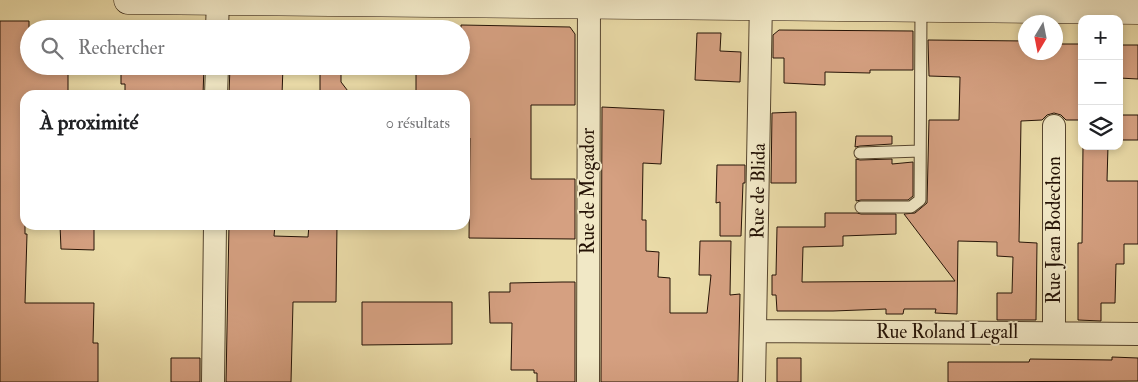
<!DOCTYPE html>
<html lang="fr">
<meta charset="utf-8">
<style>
:root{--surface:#fff;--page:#f6f6f6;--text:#202124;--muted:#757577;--line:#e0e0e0}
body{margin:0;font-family:"IM FELL Double Pica",serif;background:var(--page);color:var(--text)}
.controls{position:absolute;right:15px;top:15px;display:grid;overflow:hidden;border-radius:10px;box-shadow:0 2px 8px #0003}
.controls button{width:45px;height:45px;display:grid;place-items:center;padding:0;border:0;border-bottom:1px solid var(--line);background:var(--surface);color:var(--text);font:25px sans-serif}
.compass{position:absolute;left:1018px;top:15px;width:45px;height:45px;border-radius:50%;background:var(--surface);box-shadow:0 2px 8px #0003;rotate:190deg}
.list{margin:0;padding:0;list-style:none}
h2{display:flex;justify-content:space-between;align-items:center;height:65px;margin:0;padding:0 20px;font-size:21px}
h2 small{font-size:16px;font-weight:400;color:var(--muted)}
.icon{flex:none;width:28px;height:28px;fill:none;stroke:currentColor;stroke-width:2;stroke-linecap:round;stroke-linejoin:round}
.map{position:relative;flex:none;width:1138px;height:382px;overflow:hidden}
.search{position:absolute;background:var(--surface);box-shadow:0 2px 8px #0003;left:20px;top:20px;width:450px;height:55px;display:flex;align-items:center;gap:12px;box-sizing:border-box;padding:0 18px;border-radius:28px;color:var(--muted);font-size:19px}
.panel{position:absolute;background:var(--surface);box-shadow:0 2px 8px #0003;left:20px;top:90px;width:450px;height:140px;border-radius:15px}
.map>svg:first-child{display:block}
.building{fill:#d5a081;stroke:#251306}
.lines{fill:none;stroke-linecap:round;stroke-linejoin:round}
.service-casing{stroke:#56452e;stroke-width:13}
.minor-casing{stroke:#56452e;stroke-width:24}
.secondary-casing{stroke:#251306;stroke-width:29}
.service{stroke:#f1e8c6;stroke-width:11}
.minor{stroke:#f1e8c6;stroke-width:22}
.secondary{stroke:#f1e8c6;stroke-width:28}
.labels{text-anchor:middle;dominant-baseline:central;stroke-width:4;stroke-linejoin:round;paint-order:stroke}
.street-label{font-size:19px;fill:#251306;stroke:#f1e8c6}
</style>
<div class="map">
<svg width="1138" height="382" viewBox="0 0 1138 382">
<rect width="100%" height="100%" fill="#eadba8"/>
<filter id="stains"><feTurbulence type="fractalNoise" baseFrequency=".004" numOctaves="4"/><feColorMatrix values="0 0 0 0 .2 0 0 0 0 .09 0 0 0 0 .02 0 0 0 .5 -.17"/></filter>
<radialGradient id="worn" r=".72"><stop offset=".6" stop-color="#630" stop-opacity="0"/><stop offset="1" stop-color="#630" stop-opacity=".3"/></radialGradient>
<path class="building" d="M0,21h29v45h39v29h-43v139h2l-2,69h69l-1,40h5v39h-98z
M461,25l109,2 5,7v71h-44v74h44v60l-106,-1 1,-100h-5v-43h-49v-29h45z
M779,30l134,1v39h-43v3l-45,-1v13l-41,-2v-25h-11v-23z
M697,33h24l-1,18 21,1 -1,30 -45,-2z
M928,40l98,1v11h30v-8h26v76h-16l-5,-5 -7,-2 -7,2 -5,5 -21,1 -2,121 18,1 -1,77h-39v-27h15l1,-36 -16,-1v-14l-39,-1 -1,73 -22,-1 1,-4h-32l-1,5h-17v-5l-53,2h-56l-1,-16h-4v-20h4l1,-48h48v-14h32l4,1h35v20l-53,2v10l-40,1 -1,35 153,-1 -51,-67 11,-1 12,-10 2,-83h30l1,-43 -31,-1z
M1119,45h19v34l-19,-1z
M121,66h83l-1,29h-49v-3h-29v-8h-4z
M230,66h53l-1,29h-53z
M320,66h21v16l10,13h-31z
M602,107l62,3 -3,54 -18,-1 -1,57h4v31l13,1 -1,25 12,1v35h37l4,-38h-12l1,-34h31l-1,54 10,-1 -2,88h-137z
M796,112v71h-25l1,-70z
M1119,115h19v25h-19z
M856,136h36v8l-32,2 -5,1z
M1083,146h25l-1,35h31v63h-14v20h-8l-1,39h-14v18l-23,-1v-77h4z
M856,159l4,1 32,-1v5l21,-2v34l-5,4h-47l-5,1z
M717,165h28v18h-2l-2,53h-21v-34l-4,1z
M60,225h34v25l-33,-1z
M229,225h46l-1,11 34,1 1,-12h28l-1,77h-43l-2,80h-65z
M562,282h13v100h-38v-9h-3v-3h-23l1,-47h-22l-1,-31h21v-9z
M362,302h90v42l-90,1z
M1112,357l26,1v23l-190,1v-20h81l1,-3 82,1z
M171,358h29v24h-29z
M777,358h24v24h-24z"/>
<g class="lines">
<defs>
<path id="service" d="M860,153l60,-2
M861,207h50l9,-7 1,-192"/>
<path id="minor" d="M217,29l1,-29
M216,95l1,-29
M755,331l383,3
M1054,333v-207
M213,382l2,-157
M588,382l1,-382
M754,382l7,-382"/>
<path id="secondary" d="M128,0l1010,10"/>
</defs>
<use href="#service" class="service-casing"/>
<use href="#minor" class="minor-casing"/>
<use href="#secondary" class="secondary-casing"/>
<use href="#service" class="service"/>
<use href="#minor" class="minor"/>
<use href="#secondary" class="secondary"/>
</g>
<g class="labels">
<g class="street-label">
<text transform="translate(588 191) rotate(-90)">Rue de Mogador</text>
<text transform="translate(758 191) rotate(-89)">Rue de Blida</text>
<text transform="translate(1054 230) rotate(-90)">Rue Jean Bodechon</text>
<text x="947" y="332">Rue Roland Legall</text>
</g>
</g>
<rect width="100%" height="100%" filter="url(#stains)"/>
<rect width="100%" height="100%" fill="url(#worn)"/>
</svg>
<div class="controls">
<button>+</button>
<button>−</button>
<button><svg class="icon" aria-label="layers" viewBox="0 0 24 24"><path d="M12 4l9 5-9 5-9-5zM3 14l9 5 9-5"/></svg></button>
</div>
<svg class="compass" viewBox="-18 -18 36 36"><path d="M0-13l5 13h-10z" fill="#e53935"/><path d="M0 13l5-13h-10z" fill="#757577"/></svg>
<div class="search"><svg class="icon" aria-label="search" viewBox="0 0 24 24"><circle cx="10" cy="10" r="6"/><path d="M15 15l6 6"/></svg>Rechercher</div>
<section class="panel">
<h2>À proximité<small>0 résultats</small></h2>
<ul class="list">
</ul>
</section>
</div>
